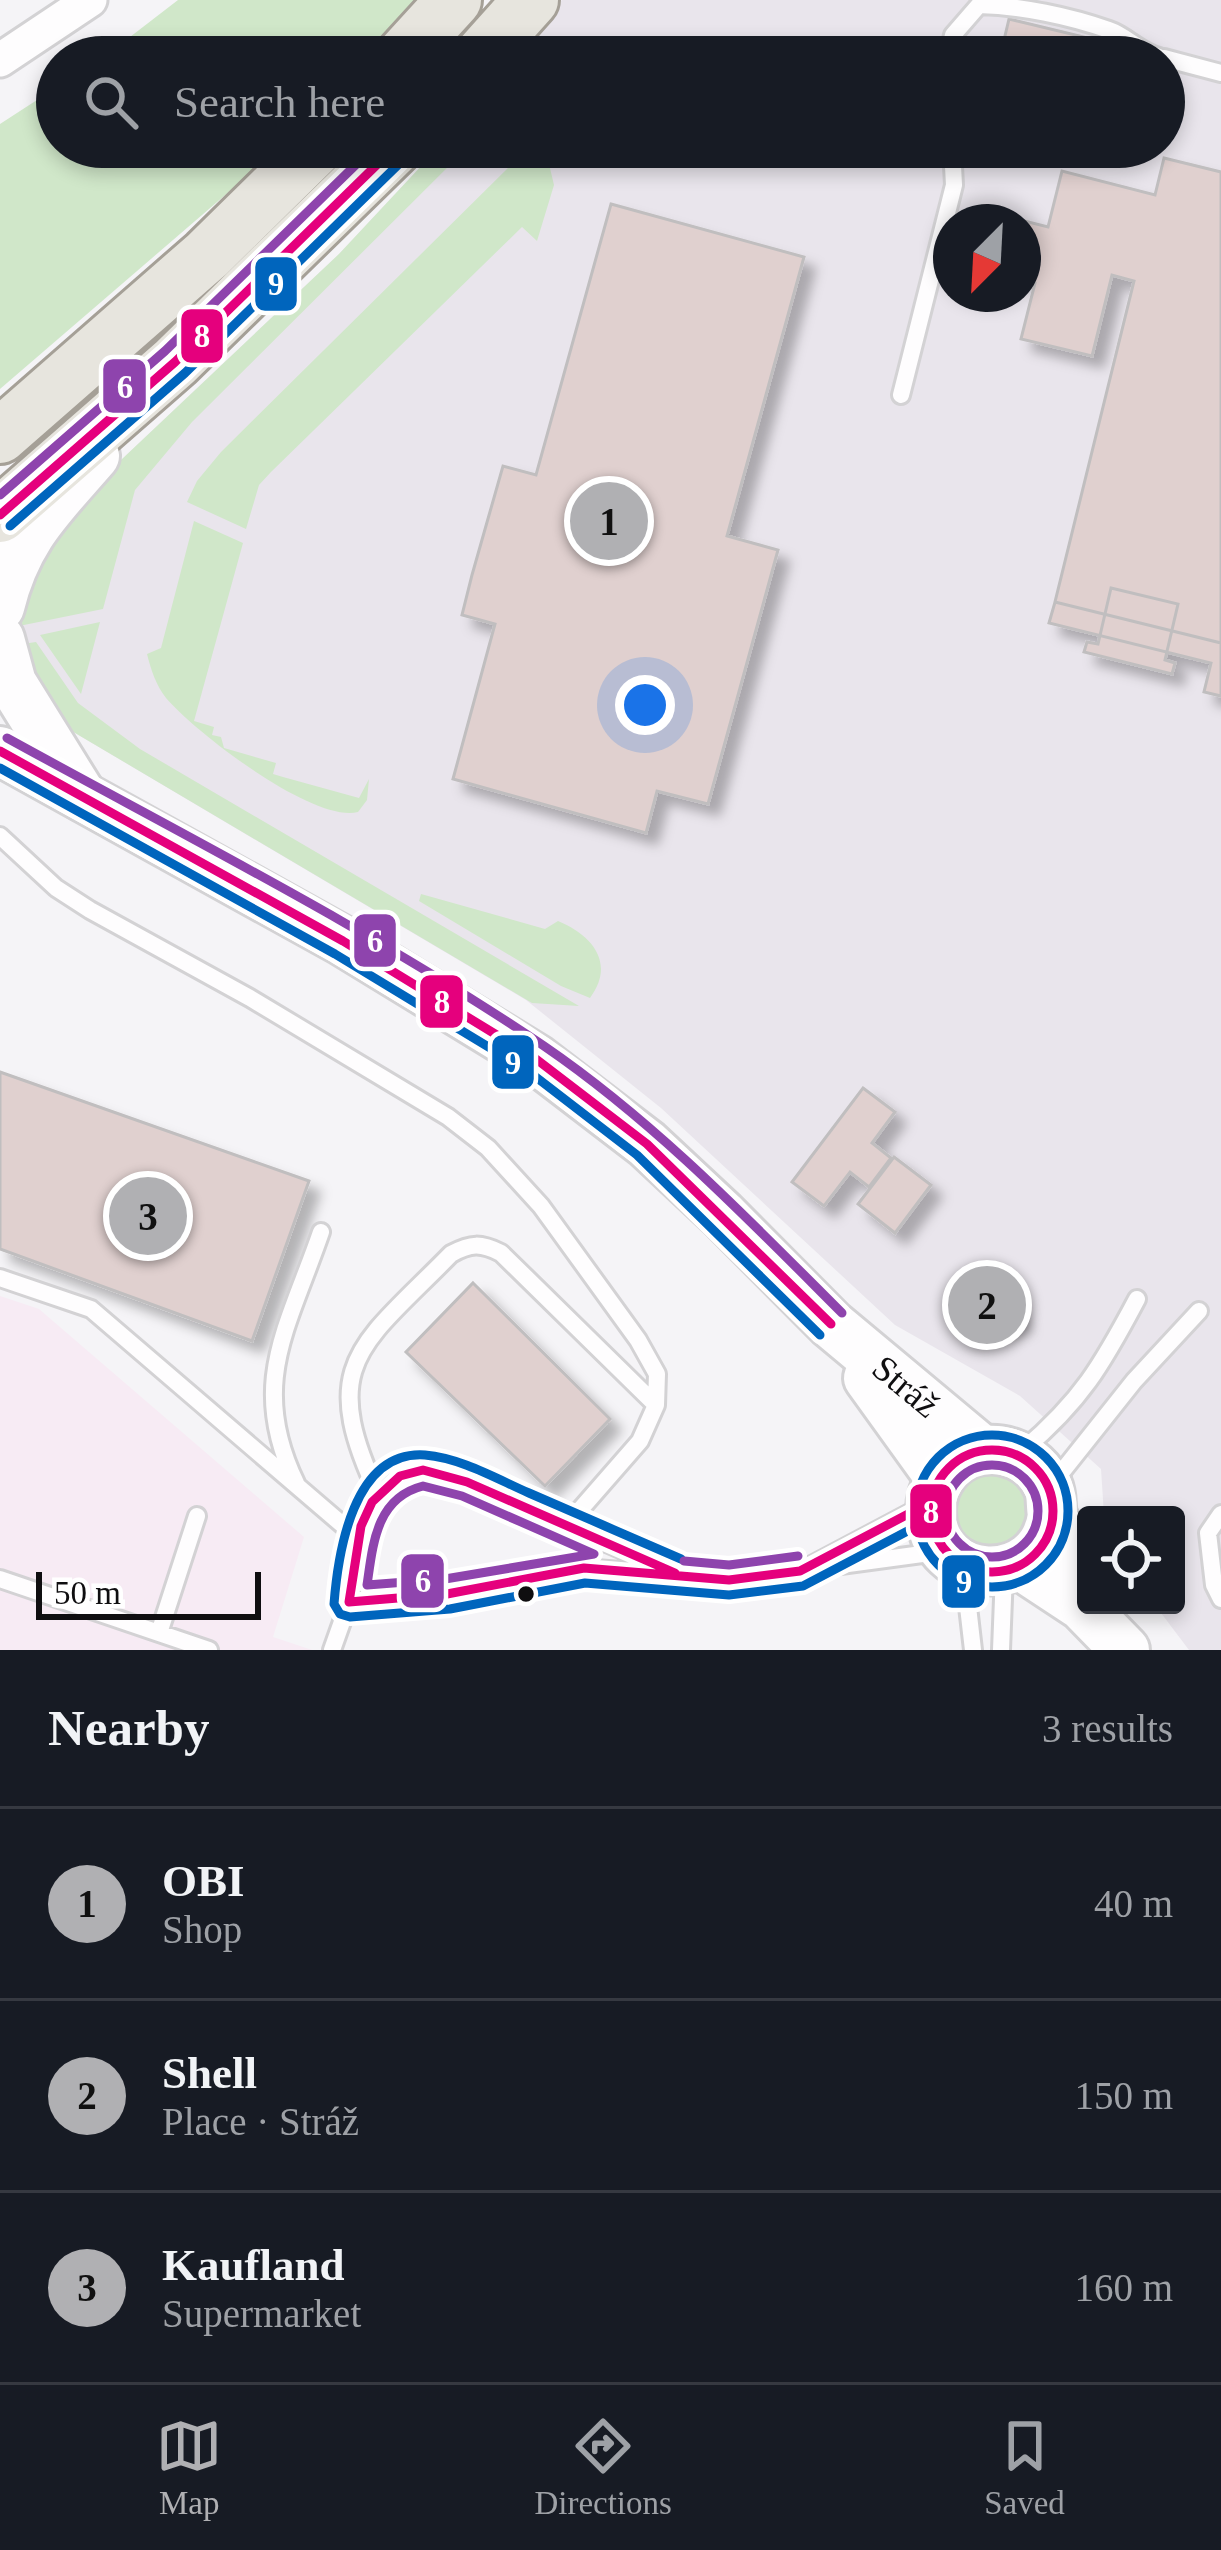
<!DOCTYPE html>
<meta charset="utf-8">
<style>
:root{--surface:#171b24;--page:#20242c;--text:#f1f3f6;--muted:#9ea1a6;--line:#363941;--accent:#b0b0b3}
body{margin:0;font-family:Georgia,serif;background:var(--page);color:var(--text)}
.controls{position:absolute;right:36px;bottom:36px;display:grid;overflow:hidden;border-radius:12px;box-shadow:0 6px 18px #0003}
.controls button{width:108px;height:108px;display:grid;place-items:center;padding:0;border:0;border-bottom:3px solid var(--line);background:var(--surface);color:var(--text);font:60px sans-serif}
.compass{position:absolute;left:933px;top:204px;width:108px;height:108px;border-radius:50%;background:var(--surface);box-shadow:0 6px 18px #0003;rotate:204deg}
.scale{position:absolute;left:36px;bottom:30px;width:225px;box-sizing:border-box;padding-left:12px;border:6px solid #0f0e10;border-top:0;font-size:33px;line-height:42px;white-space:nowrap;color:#0f0e10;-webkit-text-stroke:9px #fff;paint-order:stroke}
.you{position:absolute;left:645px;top:705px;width:42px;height:42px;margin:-30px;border:9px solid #fff;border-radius:50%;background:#1a73e8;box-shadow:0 0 0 18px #1a73e833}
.badge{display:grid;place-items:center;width:78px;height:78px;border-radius:50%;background:var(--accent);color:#111;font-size:39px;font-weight:700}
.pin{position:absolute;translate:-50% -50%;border:6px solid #fff;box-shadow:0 3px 12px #0006}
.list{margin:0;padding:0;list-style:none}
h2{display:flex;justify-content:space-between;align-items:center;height:156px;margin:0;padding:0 48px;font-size:51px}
h2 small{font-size:39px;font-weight:400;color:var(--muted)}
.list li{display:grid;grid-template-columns:78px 1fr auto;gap:36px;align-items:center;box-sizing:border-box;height:192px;padding:0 48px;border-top:3px solid var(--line)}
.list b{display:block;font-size:45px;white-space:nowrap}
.list p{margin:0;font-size:39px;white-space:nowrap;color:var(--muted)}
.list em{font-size:39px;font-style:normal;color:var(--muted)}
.icon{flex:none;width:66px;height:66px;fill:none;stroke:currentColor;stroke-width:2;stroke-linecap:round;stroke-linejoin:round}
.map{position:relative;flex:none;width:1221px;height:1650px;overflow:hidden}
.search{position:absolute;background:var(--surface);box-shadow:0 6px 18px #0003;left:36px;right:36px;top:36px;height:132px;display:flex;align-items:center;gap:30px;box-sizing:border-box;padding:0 42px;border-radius:66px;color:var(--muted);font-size:45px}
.sheet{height:732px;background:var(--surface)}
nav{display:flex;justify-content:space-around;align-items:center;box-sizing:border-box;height:168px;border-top:3px solid var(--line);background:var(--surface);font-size:33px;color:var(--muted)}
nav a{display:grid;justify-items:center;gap:6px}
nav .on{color:var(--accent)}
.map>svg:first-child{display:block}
.built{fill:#e9e5ec;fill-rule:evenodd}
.industrial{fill:#f7ebf4}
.green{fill:#d0e7c9}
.building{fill:#e0d0cf;stroke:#c0bebf;stroke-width:3;filter:url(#shadow)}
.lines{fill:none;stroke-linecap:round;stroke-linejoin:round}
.lane-casing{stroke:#d3d2d4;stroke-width:22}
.street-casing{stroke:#d3d2d4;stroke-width:39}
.secondary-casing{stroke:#d3d2d4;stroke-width:54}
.primary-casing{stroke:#a5a097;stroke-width:60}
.lane{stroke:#fefdfe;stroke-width:16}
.street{stroke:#fefdfe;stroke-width:33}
.secondary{stroke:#fefdfe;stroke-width:48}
.primary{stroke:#e7e5de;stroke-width:54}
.bus-1-casing{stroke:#fff;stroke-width:18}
.bus-2-casing{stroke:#fff;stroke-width:18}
.bus-3-casing{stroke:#fff;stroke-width:18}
.bus-1{stroke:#e5007d;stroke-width:9}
.bus-2{stroke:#0065bd;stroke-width:9}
.bus-3{stroke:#8e44ad;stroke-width:9}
.bus-dot{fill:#0f0e10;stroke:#fff;stroke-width:4.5}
.labels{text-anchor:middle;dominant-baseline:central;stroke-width:9;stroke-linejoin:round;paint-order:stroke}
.street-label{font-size:36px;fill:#0f0e10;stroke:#fff}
.line-badge{stroke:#fff;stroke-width:4.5}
.badge-label{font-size:33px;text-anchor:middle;font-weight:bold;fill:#fff}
</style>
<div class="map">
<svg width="1221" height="1650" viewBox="0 0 1221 1650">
<defs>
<filter id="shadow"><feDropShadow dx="11" dy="11" stdDeviation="6" flood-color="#0004"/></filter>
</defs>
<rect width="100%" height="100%" fill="#f5f4f7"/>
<path class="built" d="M562,0h659v1650h-32l-34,-45h21v-90h-72l-3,-46 -81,-73 -125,-71 -234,-217 -135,-108 -456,-270 -57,-104 71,-131 255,-241 100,-107h725v-90h-649zM951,222h72v72h-72z"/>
<path class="industrial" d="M0,1296l39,13 265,228 -31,100 39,13h-312z"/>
<path class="green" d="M178,0h247l-53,57h-268z
M57,87v60h224l-281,242v-265z
M439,147h29l-276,275 -57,68 -32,119 -89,18 6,-42 64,-90 255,-241z
M530,156l19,8 5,21 -17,56 -15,-14 -251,245 -12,13 -13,44 -59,-27 10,-21 24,-29 292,-289z
M194,521l49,22 -49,178 20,6 -2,8 9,2 3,11 52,15 -3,11 10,3 76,21 10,-19 -2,21 -9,12c-45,11 -162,-79 -192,-114 -10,-13 -15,-28 -19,-44l14,-6z
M100,622l-19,72 -41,-59z
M36,642l42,61 62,46 439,257 -47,-3 -462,-273 -18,-14 -36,-71z
M421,894l124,35 13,-8c34,14 58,42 32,77l-29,-12 -142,-85z
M1011,1469l26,43 -31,40 -49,-12 -7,-50 11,-14z"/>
<path class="building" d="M1009,19l104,25 -3,13h-110z
M1164,158l57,14v471l-166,-41 79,-321 -22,-6 -20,81 -71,-17 14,-56 -12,-3v-58h-15l1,-5 39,10 14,-56 93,24z
M611,204l193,53 -77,279 51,14 -70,254 -51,-13 -11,42 -193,-54 42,-155 -33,-9 10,-40 31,-109 33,9z
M1111,588l67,16 -13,56 10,3 -3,11 -88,-22 3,-10 11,2z
M1055,602l166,41v53l-17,-4 7,-29 -162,-40z
M0,1072l309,109 -57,160 -252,-92z
M863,1088l32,24 -23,31 19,15 -22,29 -19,-15 -26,34 -32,-24z
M894,1157l37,28 -36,48 -37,-29z
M473,1283l137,136 -65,67 -139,-134z
M1012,1285l8,36 -56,12 -8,-36z"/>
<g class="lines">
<defs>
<path id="lane" d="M948,57l5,-22 26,-30c42,1 90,11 130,25 18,6 30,22 50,27
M1164,58l57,15
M901,395l53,-210 -2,-38
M0,836l56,52 34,22 160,88 198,119 40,31 53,58 97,134 19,34 -1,31 -16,36 -75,86
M0,1278l91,31 268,230
M1023,1450c58,-49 79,-85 114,-151
M296,1483c-48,-99 -8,-155 25,-251
M1053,1483l81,-102 65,-70
M378,1494c-62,-131 -16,-149 73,-240 20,-11 30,-11 50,-1l155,152
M1221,1514l-13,19 6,52 7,14
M812,1565l115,-61
M964,1572l9,78
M0,1579l209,71
M349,1602l98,-8 137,-26 145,12 208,-28
M159,1633l38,-117
M332,1650l17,-48 16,-88 13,-20 34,-23 11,-1 44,12 190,83
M1001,1650l3,-77"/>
<path id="street" d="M0,60l90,-60"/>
<g id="secondary">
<path d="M0,607c17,-70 50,-99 95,-151"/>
<path d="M0,639l12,44 70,113"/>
<path id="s1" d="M0,751l343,190 193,118 111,85 75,70 109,110 151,126"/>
<path d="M868,1378l72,100"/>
<path d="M1052,1515c-10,78 -122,71 -121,-4 0,-22 12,-43 31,-54 31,-17 73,-3 86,30 4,9 2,19 4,28 5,15 24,32 34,44"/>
<path d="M1020,1565l62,41 43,44"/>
</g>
<path id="primary" d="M402,57l52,-57
M480,57l51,-57
M0,436l207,-181 110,-108
M0,515l175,-153 220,-215"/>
</defs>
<use href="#lane" class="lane-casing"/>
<use href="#street" class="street-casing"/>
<use href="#secondary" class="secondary-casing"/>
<use href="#primary" class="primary-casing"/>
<use href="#lane" class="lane"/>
<use href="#street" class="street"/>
<use href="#secondary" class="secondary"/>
<use href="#primary" class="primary"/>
<defs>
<path id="bus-1" d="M0,515l175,-153 220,-215
M0,751l343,190 193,118 111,85 184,180
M931 1511a61 61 0 1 1 122 0a61 61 0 1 1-122 0Z
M675,1573l-208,-91 -44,-12 -23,6 -28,26 -11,24 -12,76 98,-8 137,-26 145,12 71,-9 131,-69"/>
<path id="bus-2" d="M10,526l175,-153 220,-215
M0,768l335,186 193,117 109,84 183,180
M916 1511a76 76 0 1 1 152 0a76 76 0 1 1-152 0Z
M681,1559c-51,-22 -101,-44 -152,-66 -32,-14 -68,-35 -104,-38 -72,-5 -87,98 -91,149l6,10 10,3 100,-8 135,-26 144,12 74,-9 135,-71"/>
<path id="bus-3" d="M0,495l165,-144 209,-204
M7,738c180,99 367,193 537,308 111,76 204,173 298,267
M946 1511a46 46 0 1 1 92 0a46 46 0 1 1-92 0Z
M423,1486l39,10 132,58 -149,25 -78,6c6,-41 9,-87 56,-99z
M684,1561l45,4 69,-9"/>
</defs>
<use href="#bus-1" class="bus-1-casing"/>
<use href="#bus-2" class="bus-2-casing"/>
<use href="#bus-3" class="bus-3-casing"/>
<use href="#bus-1" class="bus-1"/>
<use href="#bus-2" class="bus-2"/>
<use href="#bus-3" class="bus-3"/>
</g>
<circle class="bus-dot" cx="526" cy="1594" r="10"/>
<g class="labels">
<g class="street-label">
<text stroke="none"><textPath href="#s1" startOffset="1113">Stráž</textPath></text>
</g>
</g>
<g class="line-badge">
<rect x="253" y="255" width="46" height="58" rx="12" fill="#0065bd"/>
<rect x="179" y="307" width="46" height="58" rx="12" fill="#e5007d"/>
<rect x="101" y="357" width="47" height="58" rx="12" fill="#8e44ad"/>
<rect x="352" y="912" width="46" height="57" rx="12" fill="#8e44ad"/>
<rect x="418" y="973" width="47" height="57" rx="12" fill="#e5007d"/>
<rect x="490" y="1033" width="46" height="58" rx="12" fill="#0065bd"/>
<rect x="908" y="1482" width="46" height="58" rx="12" fill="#e5007d"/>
<rect x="399" y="1552" width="47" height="58" rx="12" fill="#8e44ad"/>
<rect x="940" y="1553" width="47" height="57" rx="12" fill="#0065bd"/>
</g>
<g class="badge-label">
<text x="276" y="295">9</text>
<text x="202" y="347">8</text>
<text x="125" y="398">6</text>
<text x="375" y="952">6</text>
<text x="442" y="1013">8</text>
<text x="513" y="1074">9</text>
<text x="931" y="1523">8</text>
<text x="423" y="1592">6</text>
<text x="964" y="1593">9</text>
</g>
</svg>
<div class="controls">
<button><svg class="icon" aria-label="locate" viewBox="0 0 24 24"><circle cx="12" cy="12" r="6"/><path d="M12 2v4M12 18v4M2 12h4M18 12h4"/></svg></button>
</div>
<svg class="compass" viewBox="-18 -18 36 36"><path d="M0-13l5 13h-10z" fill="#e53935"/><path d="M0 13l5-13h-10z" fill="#9ea1a6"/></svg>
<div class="scale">50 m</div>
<div class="you"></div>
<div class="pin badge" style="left:609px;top:521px">1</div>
<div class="pin badge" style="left:987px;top:1305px">2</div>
<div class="pin badge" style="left:148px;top:1216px">3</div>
<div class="search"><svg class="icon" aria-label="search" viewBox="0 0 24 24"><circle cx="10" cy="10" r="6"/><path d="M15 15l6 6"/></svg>Search here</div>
</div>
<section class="sheet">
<h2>Nearby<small>3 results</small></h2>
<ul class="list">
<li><span class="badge">1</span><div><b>OBI</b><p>Shop</p></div><em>40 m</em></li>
<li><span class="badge">2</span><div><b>Shell</b><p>Place · Stráž</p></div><em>150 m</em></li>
<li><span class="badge">3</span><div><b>Kaufland</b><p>Supermarket</p></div><em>160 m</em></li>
</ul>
</section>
<nav>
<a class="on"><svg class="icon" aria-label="map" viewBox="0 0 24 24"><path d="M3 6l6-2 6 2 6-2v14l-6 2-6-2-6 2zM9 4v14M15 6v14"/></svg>Map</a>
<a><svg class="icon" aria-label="directions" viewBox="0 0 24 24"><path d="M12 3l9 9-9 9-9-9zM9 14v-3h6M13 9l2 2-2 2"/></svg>Directions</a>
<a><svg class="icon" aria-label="saved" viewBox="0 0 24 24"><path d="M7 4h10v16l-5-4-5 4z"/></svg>Saved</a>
</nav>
